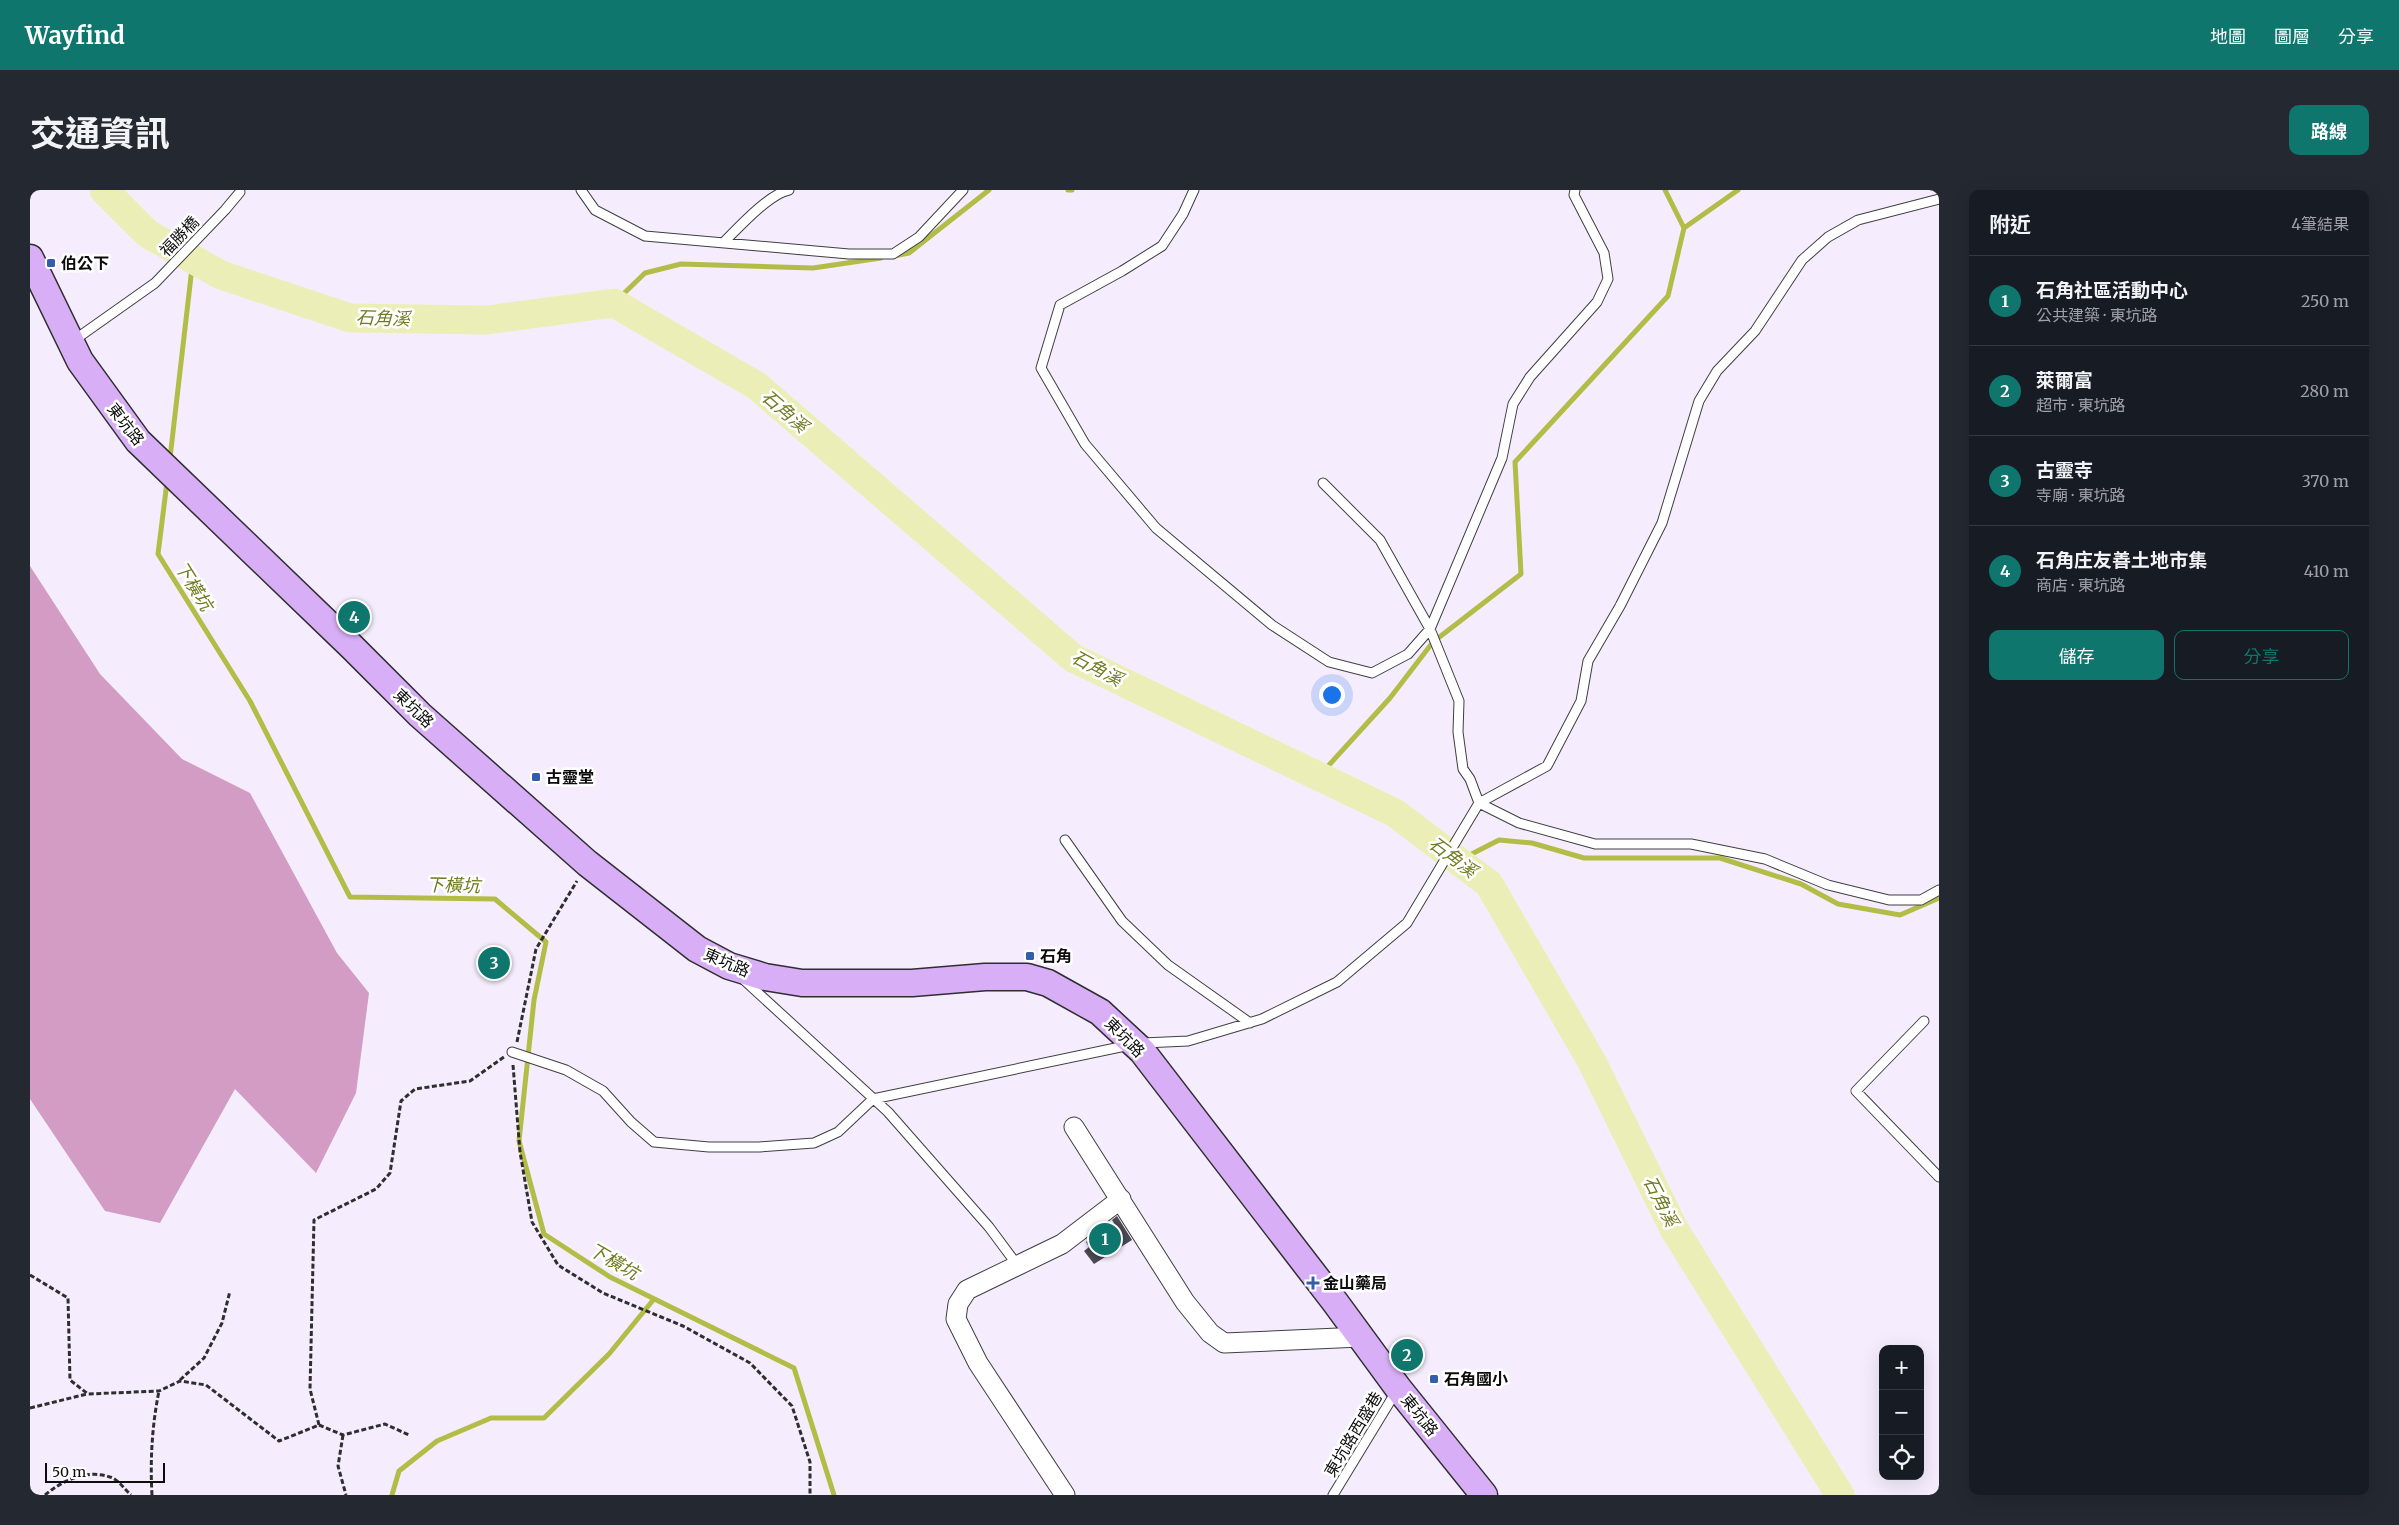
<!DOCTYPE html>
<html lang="zh-TW">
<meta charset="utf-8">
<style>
:root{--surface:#171b24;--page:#242831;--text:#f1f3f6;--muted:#9ea1a6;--line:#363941;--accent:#0f766e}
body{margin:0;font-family:Merriweather,"Noto Sans TC",serif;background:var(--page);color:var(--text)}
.controls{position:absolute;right:15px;bottom:15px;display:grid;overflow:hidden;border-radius:10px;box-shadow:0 5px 20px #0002}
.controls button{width:45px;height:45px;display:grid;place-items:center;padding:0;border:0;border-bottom:1px solid var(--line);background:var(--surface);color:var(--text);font:25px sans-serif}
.scale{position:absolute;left:15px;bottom:12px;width:120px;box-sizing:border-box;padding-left:5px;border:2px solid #0c0c0c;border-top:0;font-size:14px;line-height:18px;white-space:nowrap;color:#0c0c0c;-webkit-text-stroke:4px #fff;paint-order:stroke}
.you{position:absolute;left:1301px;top:504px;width:18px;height:18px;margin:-12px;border:4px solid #fff;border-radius:50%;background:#1a73e8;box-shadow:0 0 0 8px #1a73e833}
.badge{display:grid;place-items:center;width:32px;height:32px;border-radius:50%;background:var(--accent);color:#fff;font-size:16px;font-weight:700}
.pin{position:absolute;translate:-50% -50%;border:2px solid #fff;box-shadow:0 1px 5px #0006}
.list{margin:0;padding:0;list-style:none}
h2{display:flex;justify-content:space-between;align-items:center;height:65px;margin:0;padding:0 20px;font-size:21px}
h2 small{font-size:16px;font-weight:400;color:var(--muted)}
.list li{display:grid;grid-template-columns:32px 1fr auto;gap:15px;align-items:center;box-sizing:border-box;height:90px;padding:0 20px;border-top:1px solid var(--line)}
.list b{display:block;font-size:19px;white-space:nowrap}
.list p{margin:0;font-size:16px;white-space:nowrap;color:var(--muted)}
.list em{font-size:16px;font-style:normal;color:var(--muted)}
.actions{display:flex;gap:10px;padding:15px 20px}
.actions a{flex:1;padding:11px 0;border:1px solid var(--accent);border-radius:10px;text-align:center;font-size:18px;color:var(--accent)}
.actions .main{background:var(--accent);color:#fff}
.icon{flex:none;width:28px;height:28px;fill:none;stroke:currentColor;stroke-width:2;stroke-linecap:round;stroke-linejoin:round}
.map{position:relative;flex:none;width:1909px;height:1305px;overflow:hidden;border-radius:10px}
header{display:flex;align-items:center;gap:30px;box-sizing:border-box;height:70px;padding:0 25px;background:var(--accent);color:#fff}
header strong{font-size:24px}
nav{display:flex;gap:28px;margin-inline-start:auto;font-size:18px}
.intro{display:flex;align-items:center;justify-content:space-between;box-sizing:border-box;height:120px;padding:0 30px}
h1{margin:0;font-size:35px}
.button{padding:12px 22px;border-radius:10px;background:var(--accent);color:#fff;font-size:18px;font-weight:700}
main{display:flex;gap:30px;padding:0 30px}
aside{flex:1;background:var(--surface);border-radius:10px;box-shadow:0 5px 20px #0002}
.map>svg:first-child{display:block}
.forest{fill:#d29cc5}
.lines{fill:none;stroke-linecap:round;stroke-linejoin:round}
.stream{stroke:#b2bd47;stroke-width:5}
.river{stroke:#ebefb7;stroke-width:29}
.building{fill:#4a4a53}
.lane-casing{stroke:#3f3f3f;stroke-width:11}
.street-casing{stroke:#3f3f3f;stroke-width:21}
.secondary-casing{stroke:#2e2e2e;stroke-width:29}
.path{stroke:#2e2e2e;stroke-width:3;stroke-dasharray:5 2.5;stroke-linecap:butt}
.lane{stroke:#fff;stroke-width:9}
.street{stroke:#fff;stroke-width:19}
.secondary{stroke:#d8aff6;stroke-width:26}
.poi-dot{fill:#345eab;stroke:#fff;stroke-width:2}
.labels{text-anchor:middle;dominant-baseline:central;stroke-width:5;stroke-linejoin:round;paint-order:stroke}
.street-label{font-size:16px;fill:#0c0c0c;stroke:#fff}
.poi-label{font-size:16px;font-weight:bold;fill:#0c0c0c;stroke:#fff;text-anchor:start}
.water-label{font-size:18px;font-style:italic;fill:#707c21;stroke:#fff}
</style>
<header>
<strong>Wayfind</strong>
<nav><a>地圖</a><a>圖層</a><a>分享</a></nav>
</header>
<div class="intro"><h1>交通資訊</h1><a class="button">路線</a></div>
<main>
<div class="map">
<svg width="1909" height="1305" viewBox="0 0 1909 1305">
<rect width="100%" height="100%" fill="#f5edfd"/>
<path class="forest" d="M0,376l70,108 82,85 68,34 87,160 32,40 -13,100 -40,80 -81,-84 -75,134 -55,-12 -75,-112z"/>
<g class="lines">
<path class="stream" d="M1038,0h4
M1635,0l19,38
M864,66l15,-3 80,-63
M584,113l31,-30 36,-9 132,4 68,-10
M140,268l23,-199
M137,292l-9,72 92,147 100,196 145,2 51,43 -12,58 -15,141 25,93 66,43 184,91 40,127
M1289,586l71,-78 43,-56 88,-68 -6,-112 153,-166 16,-68 54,-38
M1428,671l41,-21 33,3 52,15h136l81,26 37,20 62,11 39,-17
M362,1305l7,-24 38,-30 54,-23h53l65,-64 45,-55"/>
<path class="river" d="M74,0l44,44 73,41 129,43 137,2 127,-17 143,83 316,272 322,155 94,71 103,178 82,167 166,266"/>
</g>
<path class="building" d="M1087,1026l15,24 -38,24 -10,-13 5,-4 -3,-5 28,-19 -2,-3z"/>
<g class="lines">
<defs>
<path id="lane" d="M551,0l14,20 50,26 204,18h44l26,-17 44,-47
M1164,0l-11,24 -21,32 -40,25 -62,34 -19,63 44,76 71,84 116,97 57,37 43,11 36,-19 22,-25 72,-171 11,-54 17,-27 67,-75 11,-23 -4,-26 -30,-58 1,-5
M694,52c15,-15 45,-48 65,-52
M43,151l82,-58 70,-73 15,-18
M1293,293l57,57 50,89 29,72 -1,31 5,37 7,10 9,24 40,20 76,21h96l74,15 63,26 61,15h32l18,-10
M1035,650l57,81 46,44 82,58
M714,790l144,132 101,115 29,39
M1894,831l-68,70 83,86
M1113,853l45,-2 74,-22 75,-37 70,-59 72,-120 68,-37 34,-65 7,-40 32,-55 42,-83 37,-122 18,-30 38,-40 47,-71 26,-23 30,-17 81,-21
M482,862l54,18 37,21 28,31 23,20 55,5h50l55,-4 24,-11 35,-33 257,-54
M1303,1305l64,-105"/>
<path id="street" d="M1044,937l111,175 25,31 14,10 137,-6
M1035,1305l-87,-132 -22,-44 2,-15 9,-14 95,-46 59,-45"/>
<path id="secondary" d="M0,68l50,103 58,80 214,206 68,68 167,148 110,86 32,17 36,11 37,6h110l73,-6h42l21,6 52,29 42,39 193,251 63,86 86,107"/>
</defs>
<use href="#lane" class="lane-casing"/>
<use href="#street" class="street-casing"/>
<use href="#secondary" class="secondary-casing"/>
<path class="path" d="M487,852l19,-93 41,-68
M483,875l7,87 12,70 26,43 45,28 80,33 67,37 42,43 18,56v33
M0,1085l38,23 2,82 18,14 71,-3 21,-10 26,4 73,56 40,-16 -9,-36 4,-169 62,-31 14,-16 11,-72 14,-12 55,-8 34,-24
M150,1190l24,-22 18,-35 8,-32
M0,1218l57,-14
M289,1235l24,10 42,-11 24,11
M313,1245l-5,31 8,29
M15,1305c18,-15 42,-26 65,-18 8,2 15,13 21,18
M122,1305c-2,-34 0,-70 7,-104"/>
<use href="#lane" class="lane"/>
<use href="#street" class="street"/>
<use href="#secondary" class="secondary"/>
</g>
<g class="poi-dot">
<rect x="16" y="68" width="10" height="10" rx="2.5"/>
<rect x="501" y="582" width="10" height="10" rx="2.5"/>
<rect x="995" y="761" width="10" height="10" rx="2.5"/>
<path d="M1280.5 1085.5h5v5h5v5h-5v5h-5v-5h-5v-5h5z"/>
<rect x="1399" y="1184" width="10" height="10" rx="2.5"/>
</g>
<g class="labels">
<g class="street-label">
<text transform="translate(149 46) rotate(-46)">福勝橋</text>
<text transform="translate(96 234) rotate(52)">東坑路</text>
<text transform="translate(384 518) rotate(44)">東坑路</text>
<text transform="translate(697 772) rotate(23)">東坑路</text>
<text transform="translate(1095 847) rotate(45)">東坑路</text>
<text transform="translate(1390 1225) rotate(51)">東坑路</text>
<text transform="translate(1323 1244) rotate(-59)">東坑路西盛巷</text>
</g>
<g class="poi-label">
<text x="31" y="73">伯公下</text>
<text x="516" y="587">古靈堂</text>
<text x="1010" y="766">石角</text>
<text x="1293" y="1093">金山藥局</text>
<text x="1414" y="1189">石角國小</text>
</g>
<g class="water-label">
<text transform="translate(353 128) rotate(2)">石角溪</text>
<text transform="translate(755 221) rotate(41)">石角溪</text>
<text transform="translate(164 396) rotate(58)">下橫坑</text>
<text transform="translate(1067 478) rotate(28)">石角溪</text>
<text transform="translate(1423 667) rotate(37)">石角溪</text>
<text transform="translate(423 695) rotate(1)">下橫坑</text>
<text transform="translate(1631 1011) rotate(63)">石角溪</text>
<text transform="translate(584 1071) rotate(30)">下橫坑</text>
</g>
</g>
</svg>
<div class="controls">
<button>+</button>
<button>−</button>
<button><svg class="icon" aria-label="locate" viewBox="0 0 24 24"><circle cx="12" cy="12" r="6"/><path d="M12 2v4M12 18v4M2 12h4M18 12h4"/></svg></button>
</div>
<div class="scale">50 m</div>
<div class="you"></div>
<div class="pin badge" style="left:1075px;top:1049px">1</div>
<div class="pin badge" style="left:1377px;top:1165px">2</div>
<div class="pin badge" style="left:464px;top:773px">3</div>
<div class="pin badge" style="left:324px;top:427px">4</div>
</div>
<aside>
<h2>附近<small>4筆結果</small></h2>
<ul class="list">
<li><span class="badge">1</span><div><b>石角社區活動中心</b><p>公共建築 · 東坑路</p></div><em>250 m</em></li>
<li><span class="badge">2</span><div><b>萊爾富</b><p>超市 · 東坑路</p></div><em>280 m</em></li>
<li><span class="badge">3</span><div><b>古靈寺</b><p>寺廟 · 東坑路</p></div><em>370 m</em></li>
<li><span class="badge">4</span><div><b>石角庄友善土地市集</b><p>商店 · 東坑路</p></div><em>410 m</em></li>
</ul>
<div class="actions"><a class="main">儲存</a><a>分享</a></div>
</aside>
</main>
